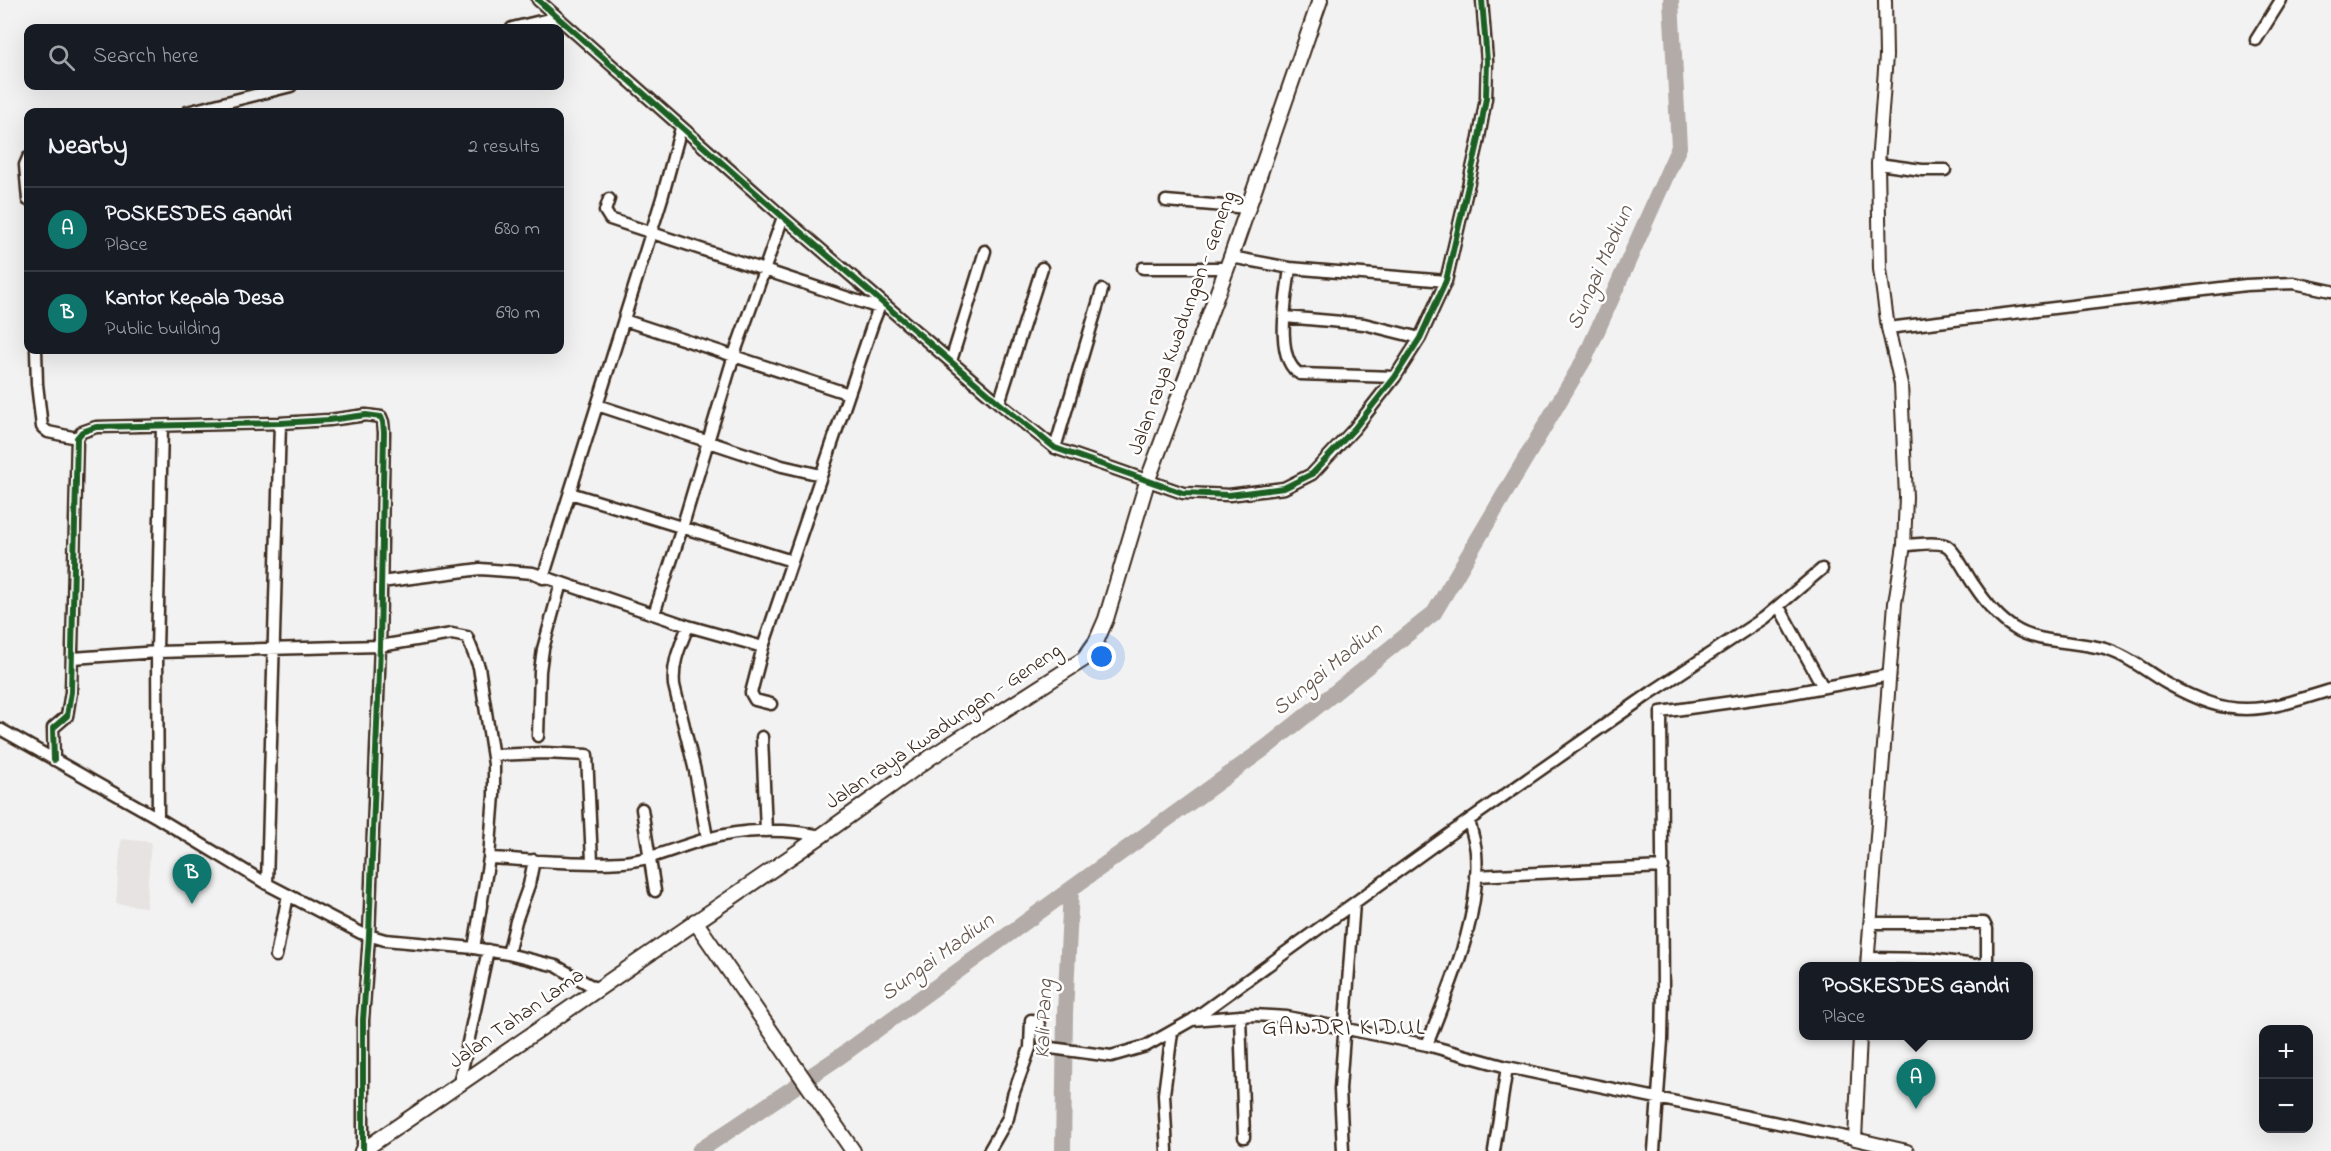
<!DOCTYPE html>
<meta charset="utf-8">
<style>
:root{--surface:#171b24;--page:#20242c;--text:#f1f3f6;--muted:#9ea1a6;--line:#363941;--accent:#0f766e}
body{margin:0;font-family:"Indie Flower",sans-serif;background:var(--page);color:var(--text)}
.controls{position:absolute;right:18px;bottom:18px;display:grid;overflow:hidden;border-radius:12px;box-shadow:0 6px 24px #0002}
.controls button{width:54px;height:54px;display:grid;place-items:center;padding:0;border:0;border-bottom:2px solid var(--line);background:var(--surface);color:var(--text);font:30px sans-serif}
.you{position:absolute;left:1102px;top:657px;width:21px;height:21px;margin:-15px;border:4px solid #fff;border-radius:50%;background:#1a73e8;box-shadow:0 0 0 9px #1a73e833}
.badge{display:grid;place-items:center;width:39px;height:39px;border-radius:50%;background:var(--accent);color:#fff;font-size:20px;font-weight:700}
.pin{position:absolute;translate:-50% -50px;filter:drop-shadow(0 2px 3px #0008)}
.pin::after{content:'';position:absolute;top:32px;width:21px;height:18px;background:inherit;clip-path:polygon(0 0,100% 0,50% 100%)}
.popup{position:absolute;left:1799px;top:962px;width:234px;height:78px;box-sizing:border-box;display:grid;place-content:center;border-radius:12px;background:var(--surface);filter:drop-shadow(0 2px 4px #0005);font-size:20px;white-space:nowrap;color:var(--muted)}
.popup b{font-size:22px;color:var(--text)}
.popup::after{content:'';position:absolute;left:50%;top:100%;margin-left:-12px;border:12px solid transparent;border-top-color:var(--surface)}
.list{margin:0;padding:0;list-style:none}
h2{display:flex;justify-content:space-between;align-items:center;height:78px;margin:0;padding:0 24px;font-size:26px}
h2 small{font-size:20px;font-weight:400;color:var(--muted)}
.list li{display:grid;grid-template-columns:39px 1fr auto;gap:18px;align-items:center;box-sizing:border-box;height:84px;padding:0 24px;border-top:2px solid var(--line)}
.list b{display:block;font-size:22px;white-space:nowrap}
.list p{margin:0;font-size:20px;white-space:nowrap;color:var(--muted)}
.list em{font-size:20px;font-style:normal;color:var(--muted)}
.icon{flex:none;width:33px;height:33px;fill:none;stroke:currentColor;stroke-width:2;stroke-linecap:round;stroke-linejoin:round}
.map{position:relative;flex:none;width:2331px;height:1151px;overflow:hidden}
.search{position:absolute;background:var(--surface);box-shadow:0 6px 24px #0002;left:24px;top:24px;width:540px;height:66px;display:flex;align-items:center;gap:15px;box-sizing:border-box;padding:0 21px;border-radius:12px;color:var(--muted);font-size:22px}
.panel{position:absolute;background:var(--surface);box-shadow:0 6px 24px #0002;left:24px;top:108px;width:540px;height:246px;border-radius:12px}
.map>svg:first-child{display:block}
.built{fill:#e6e3e2}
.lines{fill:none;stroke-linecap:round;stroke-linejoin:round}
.river{stroke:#b2aba7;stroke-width:16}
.minor-casing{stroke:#3b2a1e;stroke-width:15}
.tertiary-casing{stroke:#3b2a1e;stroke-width:16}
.secondary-casing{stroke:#3b2a1e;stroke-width:18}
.minor{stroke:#fff;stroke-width:10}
.tertiary{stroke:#fff;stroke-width:12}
.secondary{stroke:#fff;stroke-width:14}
.cycleway-casing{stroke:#fff;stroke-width:10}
.cycleway{stroke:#1b5e20;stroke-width:6}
.labels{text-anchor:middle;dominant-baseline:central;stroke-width:5;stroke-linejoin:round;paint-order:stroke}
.street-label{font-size:21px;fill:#3b2a1e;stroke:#fff}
.water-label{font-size:22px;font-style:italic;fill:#65574e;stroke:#fff}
.quarter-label{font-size:24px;letter-spacing:1.5px;fill:#3b2a1e;stroke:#fff}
</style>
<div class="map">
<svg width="2331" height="1151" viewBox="0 0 2331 1151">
<rect width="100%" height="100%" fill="#f3f2f2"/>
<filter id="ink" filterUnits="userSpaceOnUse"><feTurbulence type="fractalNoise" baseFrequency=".0167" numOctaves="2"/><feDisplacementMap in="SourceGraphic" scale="12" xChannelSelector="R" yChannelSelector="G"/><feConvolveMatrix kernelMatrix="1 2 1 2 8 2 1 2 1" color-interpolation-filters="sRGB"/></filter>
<g filter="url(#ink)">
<path class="built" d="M121,839l30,3 -5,65 -30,-3z"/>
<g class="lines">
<path class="river" d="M699,1151l143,-96 426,-309 166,-133 151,-255 94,-211 -8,-147
M1063,1151l2,-137 6,-125"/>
<defs>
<path id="minor" d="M538,0l245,217 216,186 56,45 128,45 46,2 55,-7 28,-14 42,-45 41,-52 25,-39 26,-57 32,-138 8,-45 1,-37 -5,-61
M512,28l45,-11
M2256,40l25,-40
M187,112l104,-26
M28,158l-3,7 3,35
M1878,164l44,6h23
M609,199l-4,12 5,8 269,89 4,-5
M1166,201l82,7
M1231,257l59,11 156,13
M1143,268h84
M1290,268c-3,27 -17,91 10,106l95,3
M1285,317l79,7 56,14
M624,320l225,74
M1888,328l358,-43 48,-2 37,8
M36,350l1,34 5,43 6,5 29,6
M951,361l34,-110
M999,403l43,-135
M597,405l185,61 39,9
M1055,448l47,-158
M570,493l222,68
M1904,545c12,0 29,-4 41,0 10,4 22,31 29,40 10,15 25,34 40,43 25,17 68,12 97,23 20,7 36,21 55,32 68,38 94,29 165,7
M543,578l119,-380 19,-70
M381,582l99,-13 53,4 155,53 75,21 110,-324 6,-15
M1779,607l44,80
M654,614l28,-86 52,-173 49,-138
M688,626c-8,21 -16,36 -14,59l21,86 12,67
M763,647l-12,46 4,7 16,4
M73,658l84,-6 223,-6 72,-12 15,3 12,30 15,97v31l-5,63 -15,90
M0,729l158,89 109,66 94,49 24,7 89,8 34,6 48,12 41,23
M538,736l2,-65 3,-22 18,-66
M762,737l4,94
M493,755l51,-2 43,2 5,106
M54,760l-1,-32 14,-12 4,-24 6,-254 5,-6 14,-5 184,-4 49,-3 37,-5 15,2 2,5 1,10 -4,214 -11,290 -6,84v131
M642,809l13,82
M158,818l-1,-166 5,-226
M489,858c43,2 91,7 134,4 29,-2 56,-16 84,-23 36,-10 77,-11 114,-3
M1475,876l188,-9
M267,884l13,-461
M508,954l8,-33 13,-36 5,-25
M276,956l12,-61
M1867,958l64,1 44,6 9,-1 3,-4v-31l-3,-6h-114
M1240,1016l4,121
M1192,1020l61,-5 34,2 140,28 80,22 348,72
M1427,1045c23,-61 54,-126 49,-193 -1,-11 -5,-22 -7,-32
M459,1084l29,-134
M989,1151l19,-33 5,-23 17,-47 1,-28 7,1 5,20 8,7 60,8 35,-10 46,-26 277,-200 183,-128 112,-74 58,-49
M1167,1151l-3,-57 8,-62
M1343,1151l-3,-62 14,-186
M1494,1151l13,-84
M1654,1151l8,-111 1,-51 -2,-277 120,-17 109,-20"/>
<path id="tertiary" d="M1867,966l28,-363 9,-58 2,-48 -5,-113 -13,-56 -8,-59 -2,-105 8,-108 -1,-56
M1860,1036l-5,103 52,12"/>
<path id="secondary" d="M695,921l158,230
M362,1151l459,-315 110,-79 153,-98 12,-17 10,-23 41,-137 84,-225 89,-257"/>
</defs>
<use href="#minor" class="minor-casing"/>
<use href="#tertiary" class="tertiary-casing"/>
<use href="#secondary" class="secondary-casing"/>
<use href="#minor" class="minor"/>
<use href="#tertiary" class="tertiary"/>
<use href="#secondary" class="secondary"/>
<defs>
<path id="cycleway" d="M538,0l245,217 216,186 56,45 128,45 46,2 55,-7 28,-14 42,-45 41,-52 25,-39 26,-57 32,-138 8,-45 1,-37 -5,-61
M54,760l-1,-32 14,-12 4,-24 6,-254 5,-6 14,-5 184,-4 49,-3 37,-5 15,2 2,5 1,10 -4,214 -11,290 -6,84v131"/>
</defs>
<use href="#cycleway" class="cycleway-casing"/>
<use href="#cycleway" class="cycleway"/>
</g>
</g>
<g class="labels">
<g class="street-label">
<text transform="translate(1183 323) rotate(-70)">Jalan raya Kwadungan - Geneng</text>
<text transform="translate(944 727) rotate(-34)">Jalan raya Kwadungan - Geneng</text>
<text transform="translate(517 1019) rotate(-35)">Jalan Tahan Lama</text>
</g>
<g class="water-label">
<text transform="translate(1601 268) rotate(-66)">Sungai Madiun</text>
<text transform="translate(1328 670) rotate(-39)">Sungai Madiun</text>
<text transform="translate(938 958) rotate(-36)">Sungai Madiun</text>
<text transform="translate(1045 1019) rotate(-88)">Kali Pang</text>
</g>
<g class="quarter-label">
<text x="1344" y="1028">GANDRI KIDUL</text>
</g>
</g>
</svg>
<div class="controls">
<button>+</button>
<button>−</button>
</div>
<div class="you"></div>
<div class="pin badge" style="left:1916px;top:1109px">A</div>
<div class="popup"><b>POSKESDES Gandri</b>Place</div>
<div class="pin badge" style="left:192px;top:904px">B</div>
<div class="search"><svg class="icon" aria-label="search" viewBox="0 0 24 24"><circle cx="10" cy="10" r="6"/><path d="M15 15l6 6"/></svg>Search here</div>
<section class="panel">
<h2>Nearby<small>2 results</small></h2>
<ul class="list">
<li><span class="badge">A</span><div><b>POSKESDES Gandri</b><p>Place</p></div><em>680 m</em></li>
<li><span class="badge">B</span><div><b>Kantor Kepala Desa</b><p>Public building</p></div><em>690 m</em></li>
</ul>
</section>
</div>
